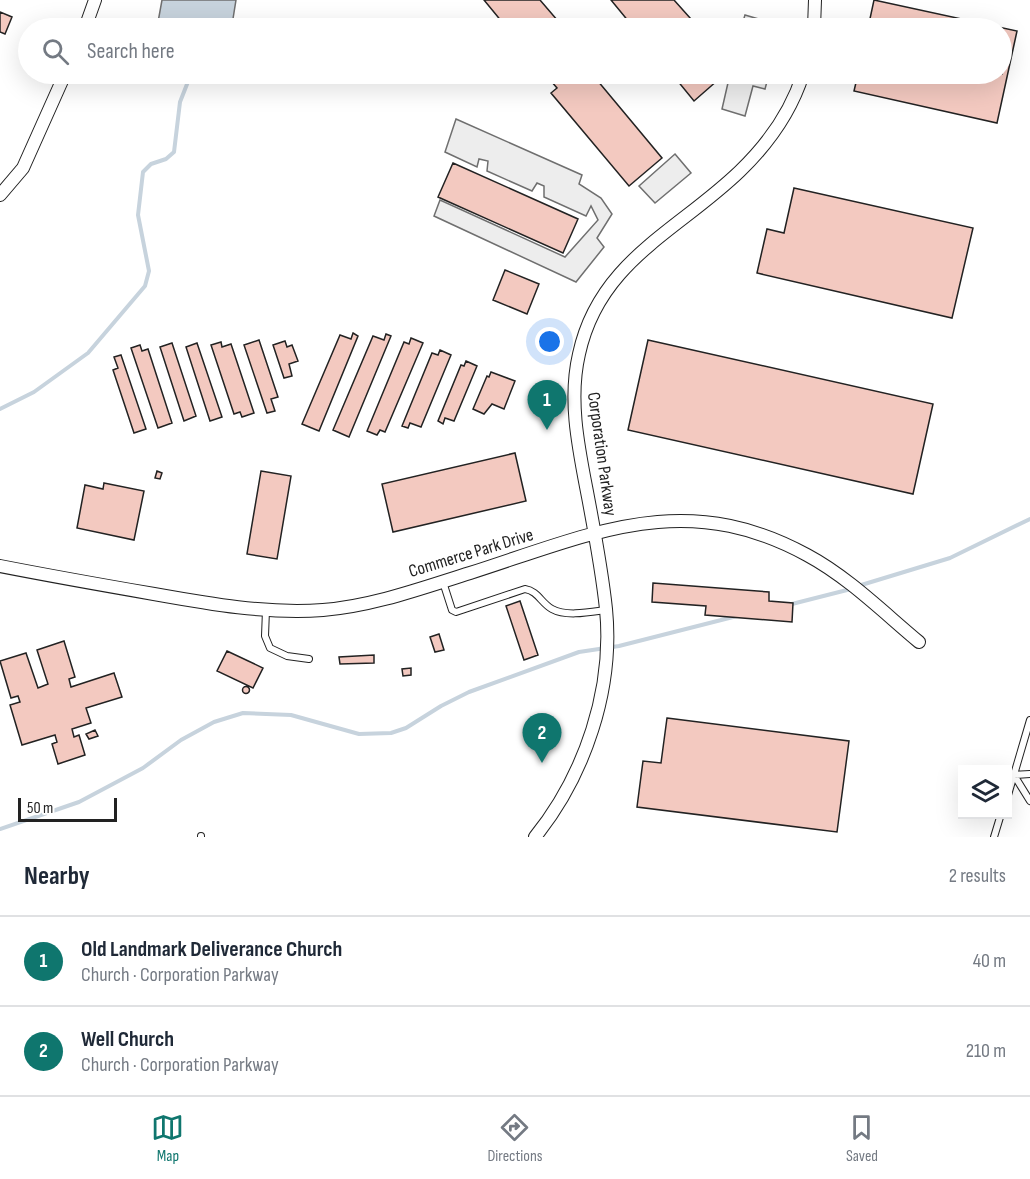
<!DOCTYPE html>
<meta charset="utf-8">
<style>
:root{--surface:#fff;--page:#f2f2f3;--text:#1f2937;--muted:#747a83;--line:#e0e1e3;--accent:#0f766e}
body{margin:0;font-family:"Sofia Sans Condensed",sans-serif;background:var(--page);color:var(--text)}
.controls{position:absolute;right:18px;bottom:18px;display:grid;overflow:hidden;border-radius:0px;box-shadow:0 6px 24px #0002}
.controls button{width:54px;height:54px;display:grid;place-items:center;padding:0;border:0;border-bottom:2px solid var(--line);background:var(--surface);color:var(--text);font:30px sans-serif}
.scale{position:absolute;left:18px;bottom:15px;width:99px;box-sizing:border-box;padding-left:6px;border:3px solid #222;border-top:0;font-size:16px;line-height:21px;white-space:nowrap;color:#222;-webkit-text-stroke:4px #fff;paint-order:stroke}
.you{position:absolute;left:550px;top:342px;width:21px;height:21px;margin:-15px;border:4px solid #fff;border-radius:50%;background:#1a73e8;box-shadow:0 0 0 9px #1a73e833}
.badge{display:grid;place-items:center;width:39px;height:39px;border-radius:50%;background:var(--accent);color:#fff;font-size:20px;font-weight:700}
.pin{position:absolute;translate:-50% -50px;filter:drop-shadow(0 2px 3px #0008)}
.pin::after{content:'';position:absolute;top:32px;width:21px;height:18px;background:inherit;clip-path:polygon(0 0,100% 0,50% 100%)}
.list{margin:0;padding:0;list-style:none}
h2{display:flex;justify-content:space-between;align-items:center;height:78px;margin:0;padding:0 24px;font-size:26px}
h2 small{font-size:20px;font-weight:400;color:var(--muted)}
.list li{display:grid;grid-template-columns:39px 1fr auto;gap:18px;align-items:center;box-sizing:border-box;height:90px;padding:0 24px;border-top:2px solid var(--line)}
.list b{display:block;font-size:22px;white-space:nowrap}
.list p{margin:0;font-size:20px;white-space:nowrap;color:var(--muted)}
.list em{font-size:20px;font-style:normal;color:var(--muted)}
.icon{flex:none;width:33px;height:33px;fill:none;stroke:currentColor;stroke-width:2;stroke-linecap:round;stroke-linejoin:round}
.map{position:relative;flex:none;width:1030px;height:837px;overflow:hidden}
.search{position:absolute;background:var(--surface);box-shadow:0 6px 24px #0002;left:18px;right:18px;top:18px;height:66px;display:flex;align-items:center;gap:15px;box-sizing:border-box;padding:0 21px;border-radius:33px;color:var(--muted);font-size:22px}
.sheet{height:258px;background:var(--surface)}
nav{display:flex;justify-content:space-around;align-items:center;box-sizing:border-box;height:84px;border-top:2px solid var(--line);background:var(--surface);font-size:16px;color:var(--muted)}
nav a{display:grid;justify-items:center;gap:3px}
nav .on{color:var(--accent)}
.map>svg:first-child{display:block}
.parking{fill:#ededed;stroke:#6f6f6f;stroke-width:1.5}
.water{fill:#c7d3dd;stroke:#6f6f6f;stroke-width:1.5}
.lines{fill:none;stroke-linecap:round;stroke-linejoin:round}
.stream{stroke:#c7d3dd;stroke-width:4}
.building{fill:#f3c9c0;stroke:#222;stroke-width:1.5}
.service-casing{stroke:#222;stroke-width:8}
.minor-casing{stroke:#222;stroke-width:14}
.service{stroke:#fff;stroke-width:6}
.minor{stroke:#fff;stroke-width:12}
.labels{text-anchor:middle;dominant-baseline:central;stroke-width:4.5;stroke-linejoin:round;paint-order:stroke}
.street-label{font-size:18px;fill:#222;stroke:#fff}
</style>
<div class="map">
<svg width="1030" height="837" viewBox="0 0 1030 837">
<rect width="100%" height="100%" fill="#fff"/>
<path class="parking" d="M745,15l27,8 -1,5h-30z
M730,74h39l-4,15 -12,-3 -8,30 -23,-7z
M456,119l126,56 -3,9 22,14 11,16 -15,24 7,9 -28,35 -142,-66 6,-16 125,57 33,-37 -7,-14 -5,10 -42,-19v-11l-7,-3 -5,8 -45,-20 1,-10 -9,-2 -2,8 -32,-15z
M675,154l16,19 -36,30 -16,-17z"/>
<path class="water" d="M162,0h74l-4,25 -3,3h-60l-11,-6z"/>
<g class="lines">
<path class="stream" d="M0,409l34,-17 54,-39 57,-67 4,-15 -11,-56 5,-43 8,-8 15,-5 8,-7 6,-50 11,-28
M858,586l92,-28 80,-39
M788,605l63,-16
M0,829l79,-27 64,-34 38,-28 33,-18 29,-9 48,2 68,19 32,-1 15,-5 35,-22 28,-14 110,-40 40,-6 118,-30"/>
</g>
<path class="building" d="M484,0h56l24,28h-57z
M611,0h63l25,28h-65z
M874,0l143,31 -20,92 -143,-32 4,-17h144v-46h-134z
M0,12l12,5 -7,17 -5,-2z
M545,74h47l70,84 -33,28 -78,-93 6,-5z
M672,74h41l5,6 -24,21z
M453,163l125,56 -15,34 -125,-56z
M794,188l179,40 -21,90 -195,-45 10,-44 17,4z
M505,270l34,14 -12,30 -34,-14z
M353,333l5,3 -39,95 -17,-7 38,-89 11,4z
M386,334l5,2 -42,101 -16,-7 40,-94 11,4z
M411,338l12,5 -38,89 -5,-2 -3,5 -10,-4 37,-89 5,2z
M259,340l19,57 -7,2 4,12 -8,2 -23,-68z
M648,340l285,64 -20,90 -285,-64z
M285,341l2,6 5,-2 6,16 -9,3 3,12 -8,2 -11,-33z
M221,342l1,5 9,-3 23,69 -12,4 -2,-5 -6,2 -23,-69z
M172,343l24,73 -12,5 -24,-74z
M197,343l25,74 -12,4 -24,-74z
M140,345l2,6 6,-2 24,74 -14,5 -27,-80z
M440,350l11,5 -30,72 -11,-4 -2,5 -6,-2 30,-73 6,2z
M121,355l25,74 -12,4 -21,-63 5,-2 -4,-11z
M466,361l11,5 -23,55 -9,-3 -2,6 -5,-3 23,-56 3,1z
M491,372l24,9 -11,28 -12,-5 -8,10 -11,-5 14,-33 2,1z
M515,453l11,48 -133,31 -11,-48z
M157,471l5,2 -2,6 -5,-1z
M261,471l30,5 -14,83 -30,-5z
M104,483l40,8 -10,49 -57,-12 8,-43 18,4z
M653,583l116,9v9l24,2 -1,19 -87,-7 1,-9 -54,-4z
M520,601l18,54 -14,5 -18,-54z
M439,634l5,16 -9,2 -5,-15z
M64,641l11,36 -6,2 2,8 43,-14 8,24 -36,11 5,15 -19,6 2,8 5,-2 6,20 -27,9 -6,-20 5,-2 -2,-7 -33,10 -12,-40 10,-3 -2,-6 -7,2 -11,-37 26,-8 12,35 10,-4 -11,-34z
M227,651l36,17 -10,20 -36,-17z
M374,655v8l-34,1 -1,-7z
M411,668v7l-8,1 -1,-7z
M242.5 690a3.5 3.5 0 1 1 7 0a3.5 3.5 0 1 1-7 0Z
M667,718l182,23 -12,91 -200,-25 6,-46 18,2z
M95,730l3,6 -9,3 -3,-5z"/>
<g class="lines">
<defs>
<path id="service" d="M443,582l9,28 4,2 69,-23c13,2 16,14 27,20 14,8 39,3 54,1
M266,610l-1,26 5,12 17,8 22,3
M1030,774l-16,1 16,26
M1008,795l22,-75
M201,836v1
M994,837l7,-23"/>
<path id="minor" d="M85,28l10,-28
M814,28l1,-28
M0,195l23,-27 42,-94
M0,566c51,10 102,19 154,28 56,10 112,20 169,16 50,-4 99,-22 147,-37 122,-39 214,-85 337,-18 41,22 76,57 112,87
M535,837c50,-62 79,-148 71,-228 -4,-38 -11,-75 -18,-112 -9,-47 -20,-96 -9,-143 20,-93 99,-123 161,-183 29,-28 51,-59 63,-97"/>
</defs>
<use href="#service" class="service-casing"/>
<use href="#minor" class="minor-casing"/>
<use href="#service" class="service"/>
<use href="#minor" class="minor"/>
</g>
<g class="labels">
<g class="street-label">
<text transform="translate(602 454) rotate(82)">Corporation Parkway</text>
<text transform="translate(471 553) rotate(-17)">Commerce Park Drive</text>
</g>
</g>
</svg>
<div class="controls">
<button><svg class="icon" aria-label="layers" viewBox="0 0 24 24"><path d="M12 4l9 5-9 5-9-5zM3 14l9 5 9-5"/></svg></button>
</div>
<div class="scale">50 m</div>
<div class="you"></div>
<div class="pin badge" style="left:547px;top:430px">1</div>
<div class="pin badge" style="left:542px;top:763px">2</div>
<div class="search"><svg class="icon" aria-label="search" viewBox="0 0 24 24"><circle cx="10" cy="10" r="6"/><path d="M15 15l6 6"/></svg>Search here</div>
</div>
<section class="sheet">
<h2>Nearby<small>2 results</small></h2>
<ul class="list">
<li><span class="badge">1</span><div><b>Old Landmark Deliverance Church</b><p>Church · Corporation Parkway</p></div><em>40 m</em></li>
<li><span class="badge">2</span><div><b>Well Church</b><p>Church · Corporation Parkway</p></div><em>210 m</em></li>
</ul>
</section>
<nav>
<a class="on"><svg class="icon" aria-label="map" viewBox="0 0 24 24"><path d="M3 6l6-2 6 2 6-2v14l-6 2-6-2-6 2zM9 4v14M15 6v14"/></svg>Map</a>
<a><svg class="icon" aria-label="directions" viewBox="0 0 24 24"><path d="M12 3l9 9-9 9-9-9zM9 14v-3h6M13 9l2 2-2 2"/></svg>Directions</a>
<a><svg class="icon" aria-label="saved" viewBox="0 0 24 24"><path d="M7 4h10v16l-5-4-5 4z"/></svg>Saved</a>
</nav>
